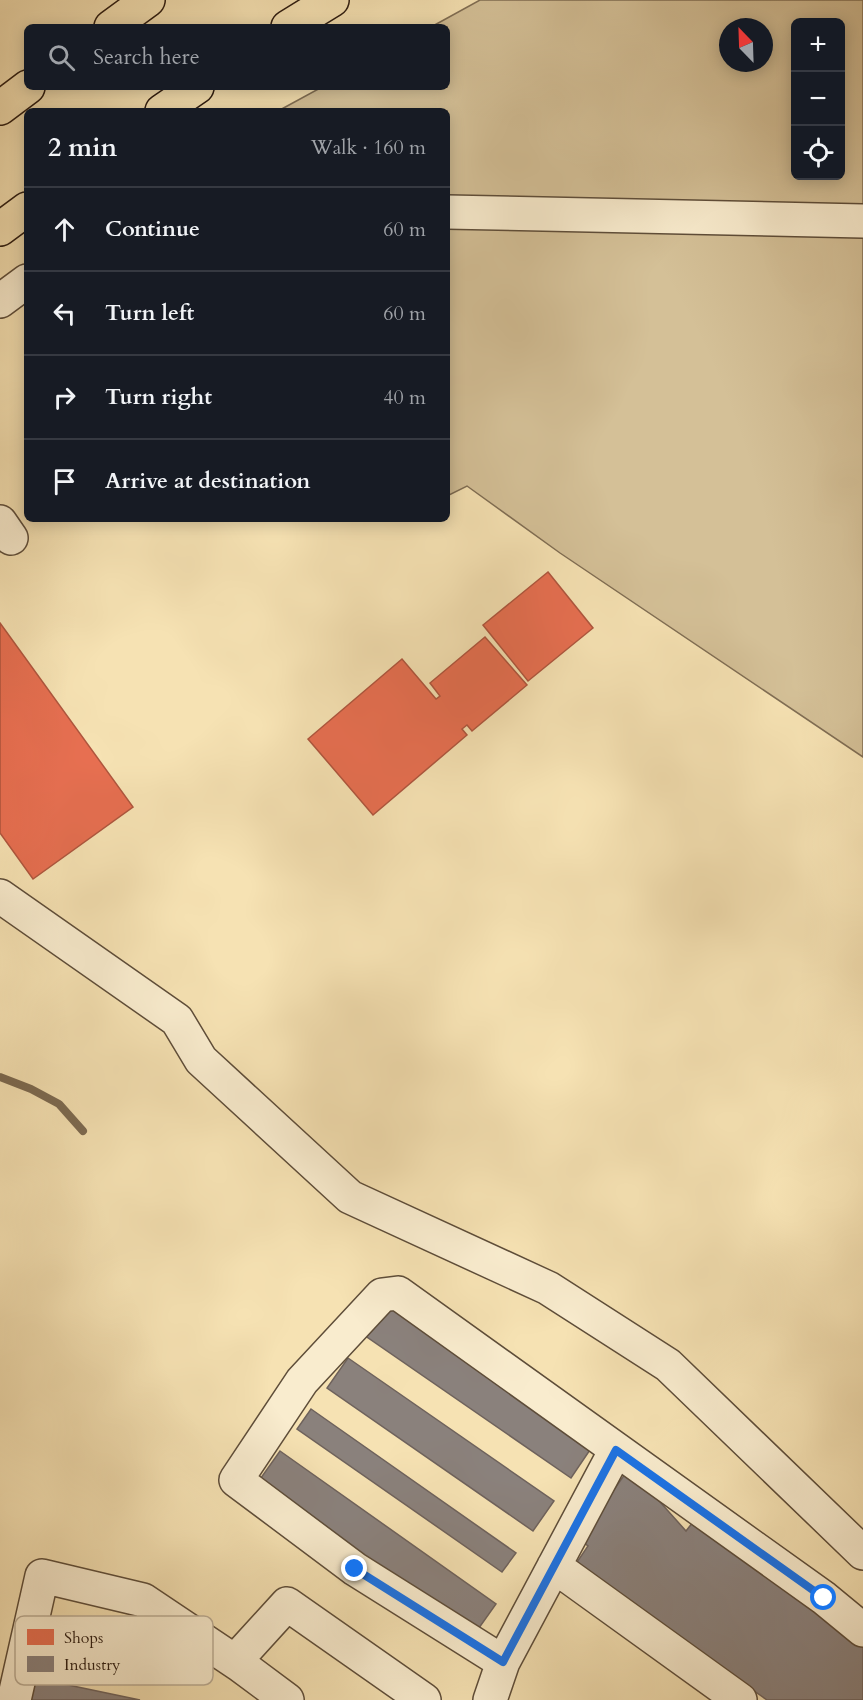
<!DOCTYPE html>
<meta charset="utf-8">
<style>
:root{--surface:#171b24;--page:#20242c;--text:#f1f3f6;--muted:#9ea1a6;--line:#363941}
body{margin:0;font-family:Cardo,serif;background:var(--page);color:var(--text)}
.controls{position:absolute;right:18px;top:18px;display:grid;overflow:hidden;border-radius:9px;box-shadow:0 3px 15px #0003}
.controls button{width:54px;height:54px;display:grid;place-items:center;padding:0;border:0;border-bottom:2px solid var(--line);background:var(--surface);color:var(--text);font:30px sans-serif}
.compass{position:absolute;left:719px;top:18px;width:54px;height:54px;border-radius:50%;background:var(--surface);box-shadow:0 3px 15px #0003;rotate:337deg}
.stop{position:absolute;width:18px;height:18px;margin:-14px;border:4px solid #1a73e8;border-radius:50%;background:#fff}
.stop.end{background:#1a73e8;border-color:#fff;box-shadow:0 2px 6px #0008}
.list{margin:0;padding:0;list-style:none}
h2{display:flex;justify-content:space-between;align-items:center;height:78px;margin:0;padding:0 24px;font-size:26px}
h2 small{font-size:20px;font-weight:400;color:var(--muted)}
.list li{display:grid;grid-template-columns:39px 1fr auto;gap:18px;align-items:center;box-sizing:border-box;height:84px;padding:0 24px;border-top:2px solid var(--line)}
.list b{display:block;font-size:22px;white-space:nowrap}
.list em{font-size:20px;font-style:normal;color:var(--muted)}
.icon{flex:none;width:33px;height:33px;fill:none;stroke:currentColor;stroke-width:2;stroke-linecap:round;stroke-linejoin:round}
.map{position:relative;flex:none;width:863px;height:1700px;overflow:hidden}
.search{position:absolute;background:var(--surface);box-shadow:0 3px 15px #0003;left:24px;top:24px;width:426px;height:66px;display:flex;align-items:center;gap:15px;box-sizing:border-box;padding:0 21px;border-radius:9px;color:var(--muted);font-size:22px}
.panel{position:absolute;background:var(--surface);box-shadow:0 3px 15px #0003;left:24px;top:108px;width:426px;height:414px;border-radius:9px}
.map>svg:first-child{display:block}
.green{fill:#d4c097;stroke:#806e54;stroke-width:1.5;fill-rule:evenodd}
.shops{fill:#e76f51;stroke:#af563e;stroke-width:1.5}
.industry{fill:#8a817c;stroke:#6e625c;stroke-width:1.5}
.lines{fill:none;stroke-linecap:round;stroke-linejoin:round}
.stream{stroke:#7c6a51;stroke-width:8}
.minor-casing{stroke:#5e4d39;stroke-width:36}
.highway-casing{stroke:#2c1b10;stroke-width:36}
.minor{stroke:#f9ecce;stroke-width:33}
.highway{stroke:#f6e2b3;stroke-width:33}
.route{stroke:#1a73e8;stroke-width:8}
.key{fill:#f9ecce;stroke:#bcad95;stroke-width:1.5}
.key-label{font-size:16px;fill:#2c1b10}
</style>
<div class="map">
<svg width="863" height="1700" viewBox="0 0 863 1700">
<rect width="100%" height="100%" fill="#f6e2b3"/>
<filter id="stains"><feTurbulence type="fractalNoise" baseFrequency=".00333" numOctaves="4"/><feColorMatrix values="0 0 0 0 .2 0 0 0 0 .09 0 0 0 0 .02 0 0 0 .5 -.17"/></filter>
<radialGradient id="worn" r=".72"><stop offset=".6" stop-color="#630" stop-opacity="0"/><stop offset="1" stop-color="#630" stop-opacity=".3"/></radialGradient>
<path class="green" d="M480,0h383v757l-303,-204 -93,-67 -20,10v-385h-169l44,-24h125v-60h-16zM796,22h44v154h-44zM728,27h36v36h-36z"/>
<path class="shops" d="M548,572l45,56 -65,53 -45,-56z
M0,623l133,184 -100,72 -33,-46z
M485,637l42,48 -55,46 -5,-6 -5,4 5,6 -94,80 -65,-76 94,-80 34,40 4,-3 -10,-13z"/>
<path class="industry" d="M385,1304l207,143 -21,31 -207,-143z
M348,1358l206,143 -21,30 -206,-143z
M311,1409l205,144 -14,19 -205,-143z
M280,1451l216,153 -22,31 -216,-153z
M625,1474l27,19 34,38 7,-9 170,120v58h-96l-192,-135 13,-19 -9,-7z
M43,1615l106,23 -3,16 36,8 -4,20 -143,-30z
M30,1677l110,23h-115z"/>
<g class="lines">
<path class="stream" d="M0,1077l31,12 28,15 24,27"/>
<defs>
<path id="minor" d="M447,212l416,9
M0,301l27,-20
M0,522l11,16
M0,896l177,124 24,40 149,137 198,91 120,77 195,188
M554,1566l186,134
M235,1661l52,-57 137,96
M503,1662l113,-212
M14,1700l28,-124 101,24 97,65 47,35
M490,1700l13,-38 -148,-93 -119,-89 66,-99 80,-86 16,-2 426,305 39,32"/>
<path id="highway" d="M111,27l37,-27
M288,27l44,-27
M0,108l28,-21
M162,111l35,-24
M0,229l27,-20"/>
</defs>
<use href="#minor" class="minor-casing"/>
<use href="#highway" class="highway-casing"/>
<use href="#minor" class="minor"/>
<use href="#highway" class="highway"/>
</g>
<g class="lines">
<path class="route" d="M355,1569l148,93 113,-212 208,148"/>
</g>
<rect x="15" y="1616" width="198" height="69" rx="9" class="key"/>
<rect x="27" y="1629" width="27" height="16" fill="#e76f51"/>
<rect x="27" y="1656" width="27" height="16" fill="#8a817c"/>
<g class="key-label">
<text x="64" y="1643">Shops</text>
<text x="64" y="1670">Industry</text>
</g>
<rect width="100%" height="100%" filter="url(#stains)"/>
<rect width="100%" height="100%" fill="url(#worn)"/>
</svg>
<div class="controls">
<button>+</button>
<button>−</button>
<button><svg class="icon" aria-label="locate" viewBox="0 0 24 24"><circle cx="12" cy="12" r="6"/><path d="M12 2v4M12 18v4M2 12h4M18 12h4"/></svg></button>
</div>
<svg class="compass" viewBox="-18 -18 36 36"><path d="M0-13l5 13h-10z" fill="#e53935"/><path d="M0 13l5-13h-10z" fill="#9ea1a6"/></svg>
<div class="stop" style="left:824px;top:1598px"></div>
<div class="stop end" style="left:355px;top:1569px"></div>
<div class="search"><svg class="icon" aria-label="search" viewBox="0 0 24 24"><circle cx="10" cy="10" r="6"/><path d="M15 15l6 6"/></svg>Search here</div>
<section class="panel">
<h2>2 min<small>Walk · 160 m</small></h2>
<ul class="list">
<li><svg class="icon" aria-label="ahead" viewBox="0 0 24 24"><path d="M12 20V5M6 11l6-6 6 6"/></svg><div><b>Continue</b></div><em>60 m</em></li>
<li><svg class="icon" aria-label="left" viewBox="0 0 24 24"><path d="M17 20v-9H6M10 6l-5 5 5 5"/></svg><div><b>Turn left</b></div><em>60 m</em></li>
<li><svg class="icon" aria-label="right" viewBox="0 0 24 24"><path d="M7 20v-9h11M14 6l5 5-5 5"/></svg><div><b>Turn right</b></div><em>40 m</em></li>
<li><svg class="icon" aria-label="arrive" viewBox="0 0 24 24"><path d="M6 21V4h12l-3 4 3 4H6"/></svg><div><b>Arrive at destination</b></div></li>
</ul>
</section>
</div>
